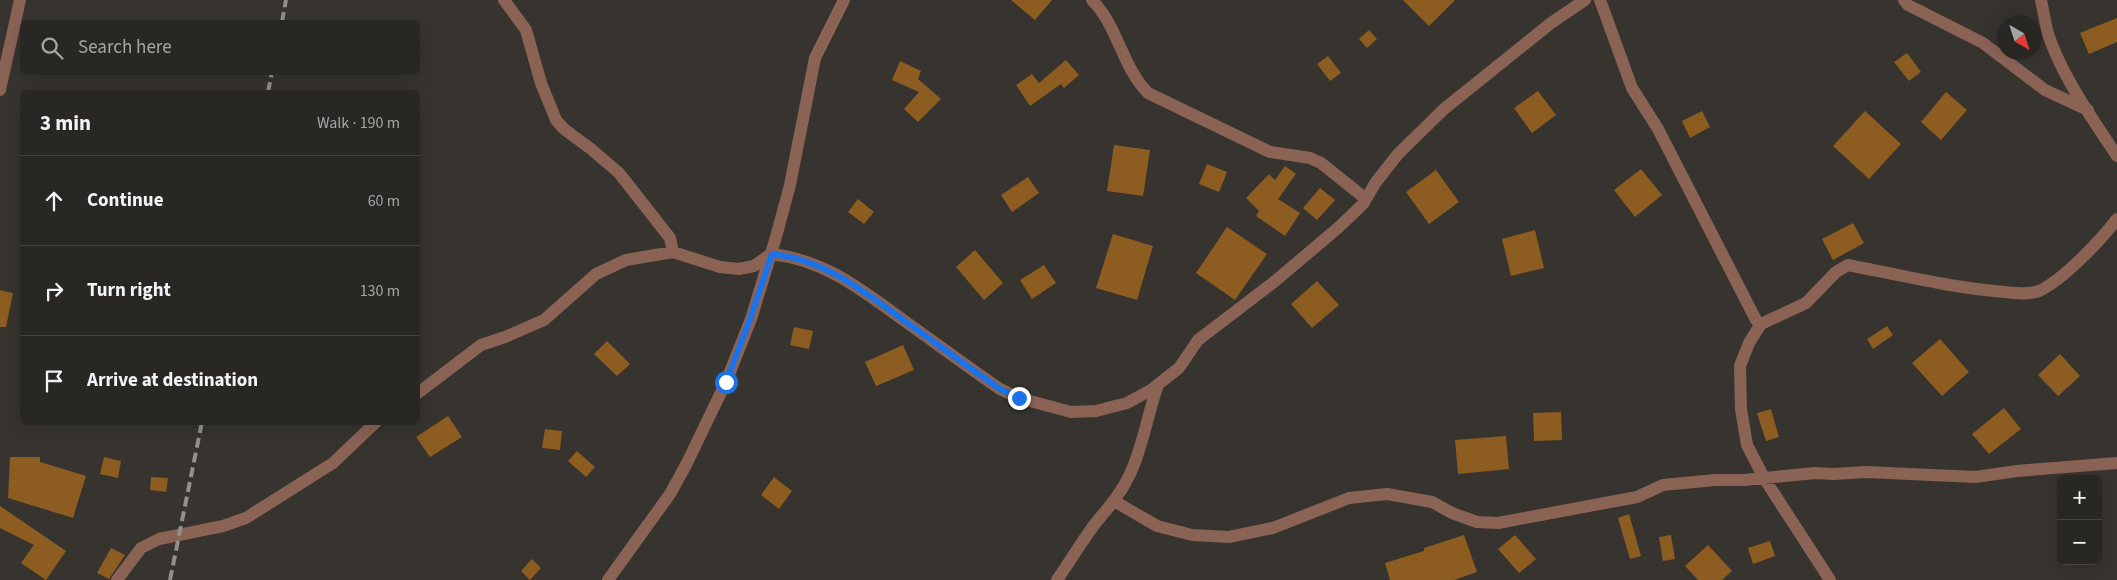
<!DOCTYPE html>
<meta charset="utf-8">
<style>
:root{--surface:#292723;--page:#312f2b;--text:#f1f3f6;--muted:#a5a5a6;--line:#454441}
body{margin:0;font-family:"Source Sans 3",sans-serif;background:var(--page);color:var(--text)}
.controls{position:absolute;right:15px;bottom:15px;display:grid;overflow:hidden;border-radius:8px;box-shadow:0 5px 20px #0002}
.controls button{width:45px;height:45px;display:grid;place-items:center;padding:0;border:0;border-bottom:1px solid var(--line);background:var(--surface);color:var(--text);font:25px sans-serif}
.compass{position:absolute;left:1997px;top:15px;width:45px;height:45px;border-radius:50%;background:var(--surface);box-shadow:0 5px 20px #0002;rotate:141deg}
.stop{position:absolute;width:15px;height:15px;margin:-11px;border:4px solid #1a73e8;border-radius:50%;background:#fff}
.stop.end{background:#1a73e8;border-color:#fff;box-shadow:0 1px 5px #0008}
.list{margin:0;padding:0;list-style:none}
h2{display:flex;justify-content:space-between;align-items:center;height:65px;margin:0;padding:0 20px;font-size:21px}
h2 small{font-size:16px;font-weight:400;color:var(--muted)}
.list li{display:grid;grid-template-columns:32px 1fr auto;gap:15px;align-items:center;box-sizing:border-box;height:90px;padding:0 20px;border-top:1px solid var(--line)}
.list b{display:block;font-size:19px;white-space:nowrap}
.list em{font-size:16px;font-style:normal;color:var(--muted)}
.icon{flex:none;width:28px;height:28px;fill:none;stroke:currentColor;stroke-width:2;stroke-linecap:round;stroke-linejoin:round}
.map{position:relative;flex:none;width:2117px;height:580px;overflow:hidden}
.search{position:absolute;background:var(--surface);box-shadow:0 5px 20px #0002;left:20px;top:20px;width:400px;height:55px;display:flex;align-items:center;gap:12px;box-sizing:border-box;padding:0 18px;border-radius:8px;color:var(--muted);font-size:19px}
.panel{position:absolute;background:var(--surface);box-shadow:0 5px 20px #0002;left:20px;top:90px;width:400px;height:335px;border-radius:8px}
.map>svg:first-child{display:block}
.building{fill:#8d5c20}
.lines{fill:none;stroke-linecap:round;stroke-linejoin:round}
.minor{stroke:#8a6355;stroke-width:12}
.tertiary{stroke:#8a6355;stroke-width:12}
.rail{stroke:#93908c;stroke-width:4;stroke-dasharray:10 5;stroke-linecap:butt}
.route{stroke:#1a73e8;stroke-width:6}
</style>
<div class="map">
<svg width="2117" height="580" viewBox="0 0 2117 580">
<rect width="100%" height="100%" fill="#37342f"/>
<path class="building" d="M1011,0h41l-17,20z
M1403,0h52l-26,26z
M2117,18v24l-28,12 -9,-21z
M1369,30l8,9 -10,9 -8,-9z
M1907,53l14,19 -12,9 -15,-19z
M1328,56l13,17 -11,8 -13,-17z
M1066,60l13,15 -15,13 -3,-4 -31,22 -14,-21 16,-11 7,9z
M900,61l21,10 -3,8 23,20 -23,23 -14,-13 15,-17 -27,-12z
M1538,91l18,24 -24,18 -18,-25z
M1946,92l21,18 -26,30 -20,-18z
M1702,111l8,16 -20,11 -8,-17z
M1865,111l36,33 -32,35 -36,-33z
M1114,145l36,5 -7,46 -36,-5z
M1207,164l20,8 -8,20 -20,-8z
M1285,166l11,8 -18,25 22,14 -15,23 -29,-20 3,-5 -13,-13 23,-24 6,6z
M1641,169l21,26 -27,22 -21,-27z
M1436,170l23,32 -30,22 -23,-32z
M1028,177l11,16 -27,19 -11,-17z
M1320,188l15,12 -18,20 -14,-12z
M858,199l16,13 -10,12 -16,-12z
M1853,223l11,20 -31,17 -11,-21z
M1227,227l40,27 -32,46 -39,-27z
M1535,230l9,38 -33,8 -9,-37z
M1113,234l40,12 -16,54 -41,-12z
M975,250l28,33 -19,17 -28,-33z
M1044,265l12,18 -24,16 -12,-19z
M1317,281l22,24 -27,23 -21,-24z
M0,290l13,3 -7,34h-6z
M1887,326l6,9 -20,14 -6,-10z
M794,327l19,4 -4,18 -19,-4z
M1940,339l29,33 -27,24 -30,-33z
M607,341l23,23 -13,12 -23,-22z
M903,345l11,25 -38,16 -11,-24z
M2060,354l20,22 -22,20 -20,-21z
M2004,408l17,21 -32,25 -17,-20z
M1771,409l8,28 -13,4 -9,-28z
M1561,412l1,28 -28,1 -1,-28z
M448,416l14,21 -32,20 -14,-20z
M545,429l17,2 -2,19 -18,-2z
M1506,436l3,33 -51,5 -3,-34z
M577,451l18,16 -9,10 -18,-16z
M10,457h30v5l46,14 -13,42 -65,-20z
M104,457l17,4 -3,17 -18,-4z
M151,477l17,1 -2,14 -16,-2z
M774,477l18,14 -13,18 -18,-14z
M0,506l66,45 -20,29 -25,-17 13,-18 -34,-17z
M1629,514l12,42 -11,3 -12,-41z
M1464,535l13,37 -23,8h-64l-5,-17 39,-12v-3z
M1515,535l21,24 -17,14 -21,-24z
M1671,535l4,24 -12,2 -4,-24z
M1770,541l5,15 -22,8 -5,-16z
M1708,545l24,26 -10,9h-24l-13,-14z
M111,548l14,7 -16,24 -12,-6z
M532,559l9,9 -11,12 -9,-9z"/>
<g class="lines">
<path class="minor" d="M504,0l22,30 15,53 15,37 8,9 27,20 28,24 51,65 3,14
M1092,0c26,26 30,67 56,93l122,59 40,6 11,5 45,36
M1600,0l32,88 26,41 98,191 5,4 -12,19 -9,23 1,43 6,36 17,33 66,102
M1904,0l4,5 75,38 62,47 43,20
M2041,0c2,10 4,21 6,30 12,42 46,90 70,126
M0,90l20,-90
M1761,324l45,-21 30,-31 12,-7c52,10 104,23 157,27 11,1 23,3 34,-1 24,-11 62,-51 78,-72
M418,393l63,-48 24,-8 39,-17 52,-46 30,-14 47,-8 47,15 19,2 15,-3 17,-12c55,6 92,37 135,68 31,22 62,45 94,67l19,9 52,14 25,-1 31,-8 24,-13 28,-22 19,-28 76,-58 65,-55 24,-23 13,-22 22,-28 46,-45 107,-86 34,-23
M1114,501l43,25 35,9 37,2 44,-9 76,-30 38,-4 45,8 20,11 25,9 21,1 139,-26 26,-12 52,-5h29l71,-7 19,1 32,-2 109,5 42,-6 100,-8
M117,580l24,-32 18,-9 64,-13 23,-8 87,-55 43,-41
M1057,580c14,-20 26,-41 41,-60 12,-14 23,-27 31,-44 14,-28 18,-61 29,-91"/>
<path class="tertiary" d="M608,580l62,-86 16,-29 40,-83 25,-63 25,-82 14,-52 25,-127 29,-58"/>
<path class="rail" d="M282,22l4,-22
M268,92l4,-20
M170,580l32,-158"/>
</g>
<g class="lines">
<path class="route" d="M726,382l24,-63 22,-65c54,6 91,37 134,68 31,22 62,45 94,67l19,9"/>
</g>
</svg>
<div class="controls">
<button>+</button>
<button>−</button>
</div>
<svg class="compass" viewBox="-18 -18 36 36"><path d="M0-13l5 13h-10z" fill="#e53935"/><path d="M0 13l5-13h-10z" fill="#a5a5a6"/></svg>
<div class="stop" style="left:726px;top:382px"></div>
<div class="stop end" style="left:1019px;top:398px"></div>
<div class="search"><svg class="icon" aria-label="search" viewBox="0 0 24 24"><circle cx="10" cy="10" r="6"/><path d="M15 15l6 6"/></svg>Search here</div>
<section class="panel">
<h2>3 min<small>Walk · 190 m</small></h2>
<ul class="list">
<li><svg class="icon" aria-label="ahead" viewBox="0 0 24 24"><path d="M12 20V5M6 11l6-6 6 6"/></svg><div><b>Continue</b></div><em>60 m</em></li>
<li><svg class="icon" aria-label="right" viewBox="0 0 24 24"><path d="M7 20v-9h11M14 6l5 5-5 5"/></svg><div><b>Turn right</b></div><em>130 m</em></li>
<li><svg class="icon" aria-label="arrive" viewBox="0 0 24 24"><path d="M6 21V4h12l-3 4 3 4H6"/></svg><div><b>Arrive at destination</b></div></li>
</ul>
</section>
</div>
